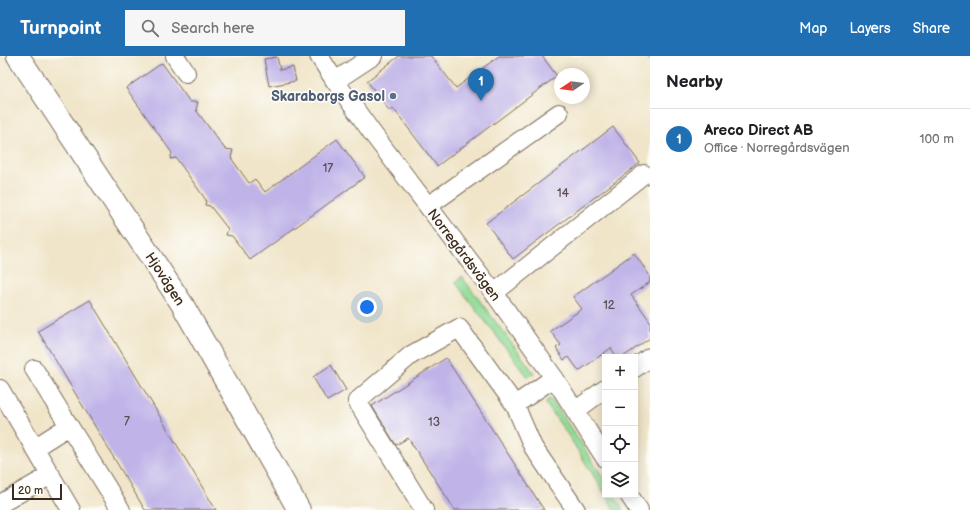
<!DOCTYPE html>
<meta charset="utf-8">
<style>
:root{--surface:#fff;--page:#f6f6f6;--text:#202124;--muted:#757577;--line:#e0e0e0;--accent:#1f6fb2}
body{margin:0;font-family:"Balsamiq Sans",sans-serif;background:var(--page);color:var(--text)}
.controls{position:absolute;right:12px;bottom:12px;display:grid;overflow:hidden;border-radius:0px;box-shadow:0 2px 10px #0003}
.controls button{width:36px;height:36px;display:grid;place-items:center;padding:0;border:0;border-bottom:1px solid var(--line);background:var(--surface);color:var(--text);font:20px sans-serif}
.compass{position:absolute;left:554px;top:12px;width:36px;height:36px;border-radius:50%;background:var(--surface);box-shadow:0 2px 10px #0003;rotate:257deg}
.scale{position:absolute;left:12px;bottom:10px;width:50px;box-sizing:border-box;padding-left:4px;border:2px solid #3b2a1e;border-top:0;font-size:11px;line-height:14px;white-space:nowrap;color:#3b2a1e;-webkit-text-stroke:3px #fdfcf7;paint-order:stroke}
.you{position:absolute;left:367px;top:251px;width:14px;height:14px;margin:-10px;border:3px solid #fff;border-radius:50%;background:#1a73e8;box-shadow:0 0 0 6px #1a73e833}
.badge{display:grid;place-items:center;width:26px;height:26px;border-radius:50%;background:var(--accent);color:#fff;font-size:13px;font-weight:700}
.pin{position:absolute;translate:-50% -33px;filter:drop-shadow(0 1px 2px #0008)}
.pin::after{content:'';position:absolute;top:21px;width:14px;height:12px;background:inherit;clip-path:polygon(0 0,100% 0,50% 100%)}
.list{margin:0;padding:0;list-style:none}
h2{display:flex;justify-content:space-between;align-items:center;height:52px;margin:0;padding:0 16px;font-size:17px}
h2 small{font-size:13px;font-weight:400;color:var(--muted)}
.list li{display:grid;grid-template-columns:26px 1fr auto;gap:12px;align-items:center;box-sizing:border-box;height:60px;padding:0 16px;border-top:1px solid var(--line)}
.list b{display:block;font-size:15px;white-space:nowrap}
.list p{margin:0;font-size:13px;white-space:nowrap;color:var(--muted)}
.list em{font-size:13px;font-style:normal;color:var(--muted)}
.icon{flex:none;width:22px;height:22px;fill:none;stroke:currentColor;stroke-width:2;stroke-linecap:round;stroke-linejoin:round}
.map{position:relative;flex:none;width:650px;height:454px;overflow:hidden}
header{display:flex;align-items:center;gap:24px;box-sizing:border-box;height:56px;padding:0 20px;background:var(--accent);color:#fff}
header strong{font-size:19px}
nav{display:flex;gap:22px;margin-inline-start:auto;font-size:14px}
.search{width:280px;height:36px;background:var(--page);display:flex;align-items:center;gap:10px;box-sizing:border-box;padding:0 14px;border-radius:0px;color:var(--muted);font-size:15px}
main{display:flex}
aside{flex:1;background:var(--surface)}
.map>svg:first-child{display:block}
.green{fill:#91da96;stroke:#66825a}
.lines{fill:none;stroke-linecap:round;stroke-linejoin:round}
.stream{stroke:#73bfed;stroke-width:5}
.building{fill:#bfb3e8}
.minor-casing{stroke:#7a6b5a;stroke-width:20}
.major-casing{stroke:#7a6b5a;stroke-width:24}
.minor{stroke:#fff;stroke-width:18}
.major{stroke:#fff;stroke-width:22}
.service-dot{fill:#5c6f8a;stroke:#fdfcf7;stroke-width:1.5}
.labels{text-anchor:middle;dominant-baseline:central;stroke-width:3.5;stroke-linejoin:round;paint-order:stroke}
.number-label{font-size:12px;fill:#5c4c50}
.service-label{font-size:14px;font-weight:bold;fill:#4e5e75;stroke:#fdfcf7;text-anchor:end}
.street-label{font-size:14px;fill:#3b2a1e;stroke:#fdfcf7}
</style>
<header>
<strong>Turnpoint</strong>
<div class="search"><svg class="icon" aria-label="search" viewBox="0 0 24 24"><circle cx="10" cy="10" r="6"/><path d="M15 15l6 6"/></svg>Search here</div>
<nav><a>Map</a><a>Layers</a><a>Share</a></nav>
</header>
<main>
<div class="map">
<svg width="650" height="454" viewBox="0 0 650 454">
<rect width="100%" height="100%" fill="#fdfcf7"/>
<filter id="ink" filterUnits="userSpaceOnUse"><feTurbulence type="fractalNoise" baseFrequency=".025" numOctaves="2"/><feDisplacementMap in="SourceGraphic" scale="8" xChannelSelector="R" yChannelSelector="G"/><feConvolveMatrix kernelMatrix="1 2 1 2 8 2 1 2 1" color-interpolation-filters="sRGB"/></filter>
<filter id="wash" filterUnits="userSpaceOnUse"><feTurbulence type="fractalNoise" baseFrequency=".012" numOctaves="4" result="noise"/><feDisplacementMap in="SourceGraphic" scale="16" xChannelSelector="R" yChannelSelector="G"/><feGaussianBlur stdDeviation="0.9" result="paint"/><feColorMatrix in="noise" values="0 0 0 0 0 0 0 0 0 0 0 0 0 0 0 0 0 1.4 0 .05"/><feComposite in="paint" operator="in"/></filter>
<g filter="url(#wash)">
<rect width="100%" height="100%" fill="#f0e5c9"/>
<path class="green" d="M462,221l72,96 -6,4 -73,-95z
M551,343l28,41 26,41v13l-37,-59 -22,-31 1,-4z
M606,439h8l9,15h-9z"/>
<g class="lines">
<path class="stream" d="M648,0l2,3"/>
</g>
<g id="blocks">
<path class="building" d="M399,0h32l25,32 43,-32h43l15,20 -120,90 -44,-58 -4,2 -22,-29z
M277,1l3,13 13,-3 3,14 -27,5 -5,-27z
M162,7l28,39h8l-2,8 29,39 8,1 -2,8 18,25 6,-4 10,13 72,-53 28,38 -115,83 -18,-24 -6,-1 2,-6 -18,-23 -5,-1 1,-5 -30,-42 -6,1 2,-6 -46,-65z
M613,71l27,36 -127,96 -27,-36z
M634,197l16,23v6l-19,13 19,26v17l-27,19h-6l-6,-9 -32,23 -10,-14 -5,3 -8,-12 5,-3 -11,-14 32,-22 -9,-12z
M90,244l126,210h-71l-107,-179z
M446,302l66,102 32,50h-89l-47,-72 -12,7 -24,-39z
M331,309l15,25 -19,11 -14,-24z"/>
</g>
</g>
<g filter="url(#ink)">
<use href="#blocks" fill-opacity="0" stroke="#7a6b5a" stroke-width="1"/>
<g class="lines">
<defs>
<path id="minor" d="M175,0l11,17
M319,0l16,25 38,53 121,159 61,86 50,79
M335,25l38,-25
M428,150l131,-93
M494,237l150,-119
M635,312l15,-11
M34,313l87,141
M0,333l71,121
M515,349l30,-21 10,-5
M575,355l30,-22
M34,392l35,-22
M629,439l10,15
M0,448l51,-29
M424,454l-67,-109 54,-46 48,-27 56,77 18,42 43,63"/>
<path id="major" d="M18,0l164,248 117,206"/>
</defs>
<use href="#minor" class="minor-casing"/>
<use href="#major" class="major-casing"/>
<use href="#minor" class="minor"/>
<use href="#major" class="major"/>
</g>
</g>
<circle class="service-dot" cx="393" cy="40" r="4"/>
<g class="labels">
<g class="number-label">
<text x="328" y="112">17</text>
<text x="563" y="137">14</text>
<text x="609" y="249">12</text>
<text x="127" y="365">7</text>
<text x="434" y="366">13</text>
</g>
<g class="service-label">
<text x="385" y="40">Skaraborgs Gasol</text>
</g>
<g class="street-label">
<text transform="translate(464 199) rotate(53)">Norregårdsvägen</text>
<text transform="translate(165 223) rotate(57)">Hjovägen</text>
</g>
</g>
</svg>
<div class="controls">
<button>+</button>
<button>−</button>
<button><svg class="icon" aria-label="locate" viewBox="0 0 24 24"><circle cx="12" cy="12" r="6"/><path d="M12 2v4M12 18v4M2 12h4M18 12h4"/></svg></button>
<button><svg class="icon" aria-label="layers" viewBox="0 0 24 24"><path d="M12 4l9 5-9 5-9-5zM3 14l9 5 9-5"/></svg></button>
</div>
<svg class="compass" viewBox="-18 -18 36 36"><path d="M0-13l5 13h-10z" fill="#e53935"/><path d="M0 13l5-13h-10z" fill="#757577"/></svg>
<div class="scale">20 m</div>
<div class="you"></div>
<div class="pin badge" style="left:481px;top:45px">1</div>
</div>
<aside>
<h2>Nearby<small></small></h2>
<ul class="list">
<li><span class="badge">1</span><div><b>Areco Direct AB</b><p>Office · Norregårdsvägen</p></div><em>100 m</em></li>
</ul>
</aside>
</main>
